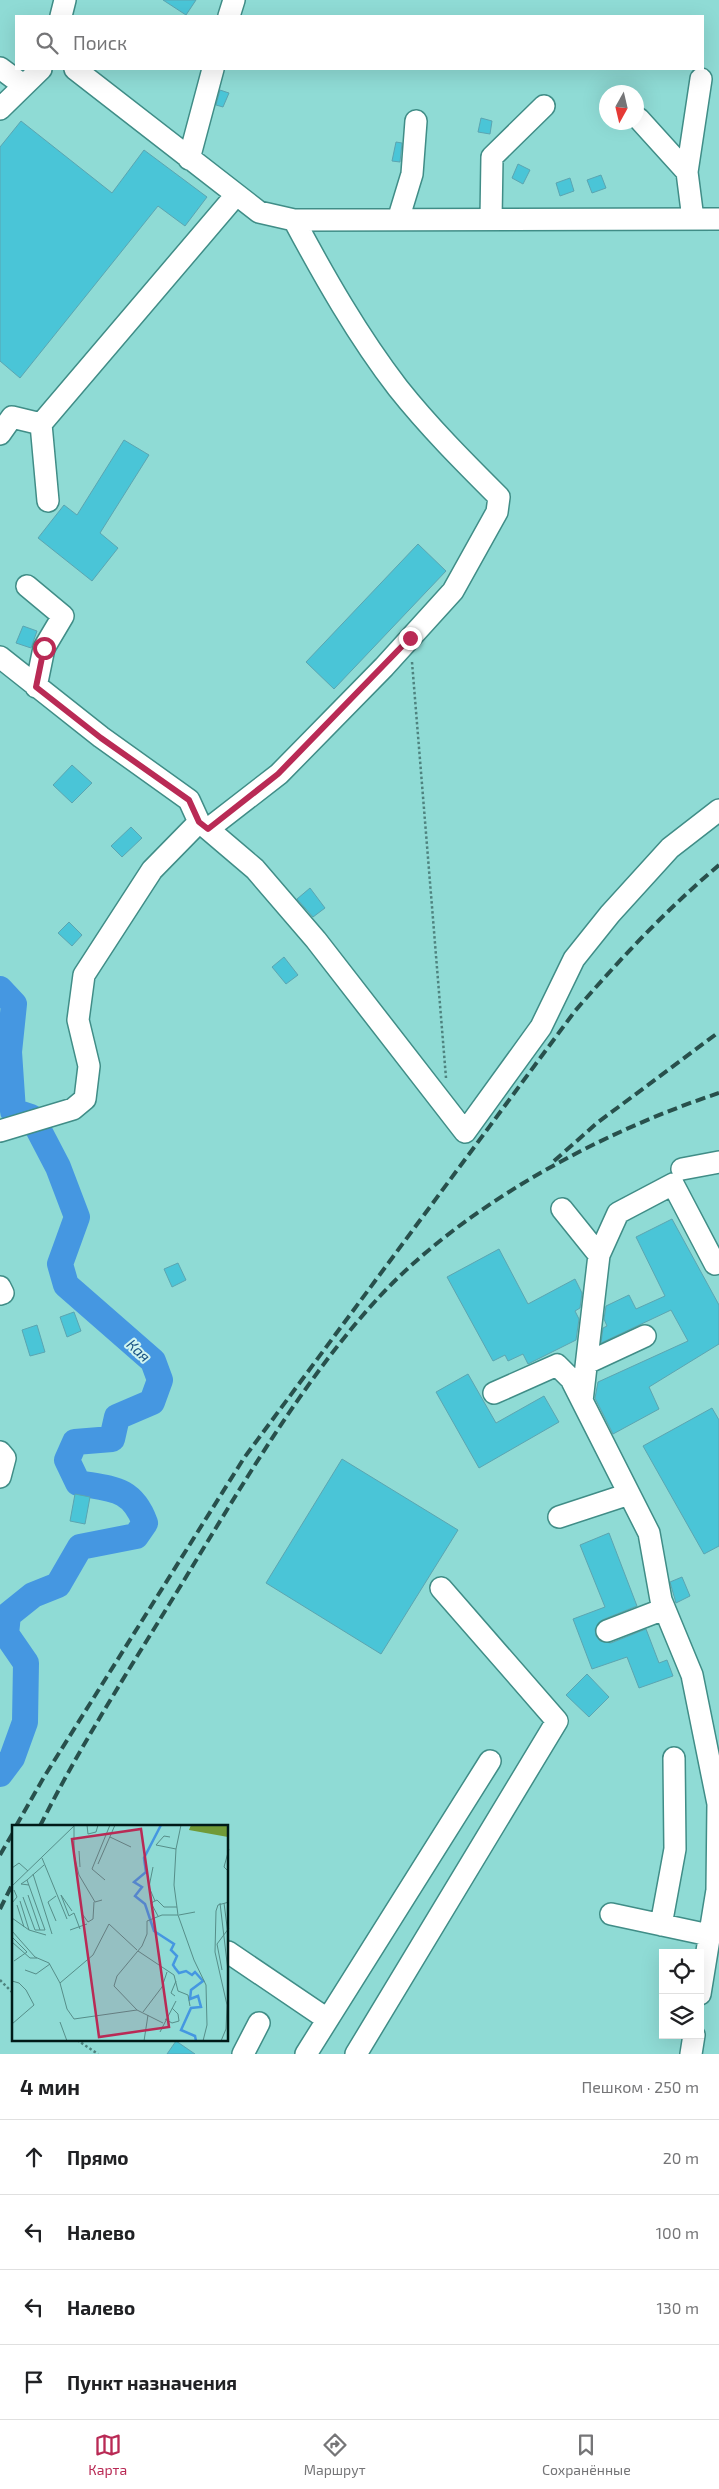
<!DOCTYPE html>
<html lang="ru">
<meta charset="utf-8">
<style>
:root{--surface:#fff;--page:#f6f6f6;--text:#202124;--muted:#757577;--line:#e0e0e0;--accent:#b92a55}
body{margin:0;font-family:"Exo 2",sans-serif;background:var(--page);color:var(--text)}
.controls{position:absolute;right:15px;bottom:15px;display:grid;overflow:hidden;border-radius:0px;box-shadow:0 5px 20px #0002}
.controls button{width:45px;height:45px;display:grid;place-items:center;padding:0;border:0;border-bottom:1px solid var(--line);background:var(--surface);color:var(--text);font:25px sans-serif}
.compass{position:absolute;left:599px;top:85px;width:45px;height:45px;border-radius:50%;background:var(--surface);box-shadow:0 5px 20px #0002;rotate:188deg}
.stop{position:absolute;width:15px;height:15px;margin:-11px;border:4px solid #b92a55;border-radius:50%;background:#fff}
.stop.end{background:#b92a55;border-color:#fff;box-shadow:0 1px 5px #0008}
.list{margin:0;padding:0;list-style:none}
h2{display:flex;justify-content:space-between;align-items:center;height:65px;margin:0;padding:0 20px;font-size:21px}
h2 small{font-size:16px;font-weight:400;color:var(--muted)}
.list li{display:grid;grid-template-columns:32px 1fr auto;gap:15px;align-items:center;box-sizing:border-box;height:75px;padding:0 20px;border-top:1px solid var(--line)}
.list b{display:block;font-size:19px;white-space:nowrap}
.list em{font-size:16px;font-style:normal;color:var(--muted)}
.icon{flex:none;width:28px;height:28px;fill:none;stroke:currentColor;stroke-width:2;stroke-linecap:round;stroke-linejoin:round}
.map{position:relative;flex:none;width:719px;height:2054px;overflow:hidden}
.search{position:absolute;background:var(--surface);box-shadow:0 5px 20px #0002;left:15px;right:15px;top:15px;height:55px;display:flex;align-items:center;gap:12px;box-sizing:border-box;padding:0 18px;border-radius:0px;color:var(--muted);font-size:19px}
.sheet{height:365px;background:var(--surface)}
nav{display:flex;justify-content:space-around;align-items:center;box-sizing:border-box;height:70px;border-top:1px solid var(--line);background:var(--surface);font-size:14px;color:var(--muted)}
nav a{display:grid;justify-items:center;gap:2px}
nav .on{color:var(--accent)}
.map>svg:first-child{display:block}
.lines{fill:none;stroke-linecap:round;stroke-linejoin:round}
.river{stroke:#4597e1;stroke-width:26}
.building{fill:#4ac5d7;stroke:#5ba5b1}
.minor-casing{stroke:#408d87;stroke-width:24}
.path{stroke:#4e837f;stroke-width:2.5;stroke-dasharray:2.5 2.5;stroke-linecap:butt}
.minor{stroke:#fff;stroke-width:21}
.rail{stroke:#28504c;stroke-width:4;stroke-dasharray:10 5;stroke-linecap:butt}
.route{stroke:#b92a55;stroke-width:6}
.labels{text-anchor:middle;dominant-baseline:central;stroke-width:4;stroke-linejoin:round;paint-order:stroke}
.water-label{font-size:15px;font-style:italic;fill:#1d5687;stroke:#d0f4f0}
.inset-river{fill:none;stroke:#4597e1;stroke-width:2.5}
.inset-road{fill:none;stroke:#568e89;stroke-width:1}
.view{fill:#b92a55;fill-opacity:0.15;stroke:#b92a55;stroke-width:2.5}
.inset-edge{fill:none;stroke:#001a18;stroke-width:2.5}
</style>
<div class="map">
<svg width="719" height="2054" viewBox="0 0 719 2054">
<rect width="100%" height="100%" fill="#8fdbd5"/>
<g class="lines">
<path class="river" d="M0,989l14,15 -5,48 4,59 18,6 3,4 24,46 19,50 -17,47 6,21 87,76 7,19 -8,22 -35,15 -5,22 -37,3 -8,18 11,23c33,6 54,4 67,40l-9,13 -56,11 -22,38 -25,10 -25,20 -2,19 20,29 -1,59 -13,36 -12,16"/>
</g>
<path class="building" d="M163,0h33l-10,15z
M220,90l9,3 -6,14 -7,-2z
M481,118l11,3 -2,13 -12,-2z
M21,121l91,72 32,-43 63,47 -22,29 -27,-20 -138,172 -20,-17v-214z
M396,142l6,1 -2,19 -8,-1z
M518,164l12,6 -7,14 -11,-6z
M601,175l5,13 -14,5 -5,-13z
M570,178l4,13 -14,5 -4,-13z
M124,440l25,15 -49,78 18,15 -26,33 -54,-43 26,-33 13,10z
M418,544l28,27 -112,118 -28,-27z
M23,626l14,5 -6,17 -15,-5z
M72,765l20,18 -20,20 -19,-18z
M131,827l11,11 -20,19 -11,-11z
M310,888l15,20 -12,9 -16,-18z
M69,922l13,13 -10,11 -14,-13z
M284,957l14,18 -12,9 -14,-17z
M672,1219l47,86v39l-70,43 10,22 -46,25 -18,-36 3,-16 90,-41 -17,-31 -70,33 2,-15 4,-2 -3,-7 2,-13 23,-11 7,14 29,-13 -29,-59z
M499,1249l29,55 47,-25 7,14 -2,15 -5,3 4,8 -3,21 -48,24 -5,-10 -15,7 -3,-6 -12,6 -46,-84z
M178,1263l8,17 -14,7 -8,-18z
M74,1312l7,19 -14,6 -7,-20z
M37,1325l8,27 -15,4 -8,-26z
M468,1374l28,49 48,-27 15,26 -80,46 -43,-76z
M712,1408l7,12v126l-15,8 -61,-108z
M342,1459l116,71 -77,124 -115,-71z
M75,1494l15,3 -5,27 -15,-3z
M609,1533l28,73 -35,14 -7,9 1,7 4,5 11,2 35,-14 13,34 8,-3 6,16 -34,12 -12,-31 -35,12 -19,-50 32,-12 -25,-62z
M682,1577l8,19 -14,7 -6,-21z
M587,1674l22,23 -20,20 -23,-22z
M176,2041l19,13h-28z"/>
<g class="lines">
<defs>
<path id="minor" d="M61,16l4,-16
M229,16l5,-16
M0,68l23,17
M75,69l184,143 35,8 425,-1
M0,109l41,-40
M639,119l48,53 6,47
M189,159l24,-90
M687,172l14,-93
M491,219l1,-62 52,-51
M398,220l14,-46 4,-53
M41,424l7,77
M0,434l12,-17 29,7 195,-229
M27,586l36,30 -19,32 -8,39
M0,657l101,80 88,63 10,22
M208,829l47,40 61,71 149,192 76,-105 33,-68 36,-45 60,-66 49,-38
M0,1131l73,-22 12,-10 4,-33 -11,-46 6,-45 68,-105 47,-48 9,7 71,-55 105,-107 69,-76 44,-79 2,-15c-35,-35 -70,-70 -101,-109 -40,-52 -73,-110 -104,-168
M682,1169l37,-7
M562,1209l37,46
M0,1287l3,6 -3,1
M587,1363l58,-27
M494,1393l63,-28 14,14 78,154 12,67 31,75 26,129 -1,86 -17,104
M582,1401l17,-146 19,-42 55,-29 42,80
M0,1452l5,6 -5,19
M559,1517l70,-23
M607,1631l57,-22
M611,1914l98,21
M661,1925l14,-76 -1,-91
M228,1952l99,67
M243,2054l16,-31
M306,2054l184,-293
M356,2054l201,-333 -116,-133
M691,2054l3,-19"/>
</defs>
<use href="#minor" class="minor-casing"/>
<path class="path" d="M412,662l34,416
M0,1980l14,14
M77,2040l21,14"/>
<use href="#minor" class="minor"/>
<path class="rail" d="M554,1161l43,-38 122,-91
M16,1826l28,-49 200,-319 331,-447c45,-52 91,-101 144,-146
M40,1826c44,-88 98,-170 149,-254 57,-93 117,-196 191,-276 86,-92 221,-164 339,-203
M0,1855l14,-24
M0,1909l14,-28"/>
</g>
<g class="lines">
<path class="route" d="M44,648l-8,39 65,51 88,62 10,22 9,7 70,-55 132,-136"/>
</g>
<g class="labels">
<g class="water-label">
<text transform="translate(139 1350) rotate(43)">Кая</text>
</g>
</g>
<g transform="translate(12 1825)">
<rect width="216" height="216" fill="#8fdbd5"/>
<path d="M179,0h37v12l-39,-7z" fill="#719a37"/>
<path class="inset-river" d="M149,0l-17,33 2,14 -12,10 8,5 -7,9 10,8 9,27 20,13 -3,6 6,6 -4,9 2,3 4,5 7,-2 6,4 3,-3 8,9 -12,9 -1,9 8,-3 3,11 -10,1 -10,22 14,6 1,5"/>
<path class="inset-road" d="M62,0v30l5,20 16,27 7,-2M75,0l1,9 8,-2 2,-7M169,0l-5,24 -2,36 4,30 16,45 12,25 1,40 -4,16M98,12l21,10M158,12l-6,-1 -8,9 20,4M217,24l-5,18 5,5M67,26l1,16M30,33l25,61M86,39l17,-39M141,42l-4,20 6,14M0,43l7,-5 9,8M21,49l19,60M15,55l-6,4 8,1M93,55l-13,-11 18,-44M0,61l62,-60M16,70l12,35h5l-18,-50 17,-15M49,70l8,21 5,-3 6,16M49,70l11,16M11,72l12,33h5M8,76l9,29M0,78l5,-6 -3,-7M208,78l8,68M212,78l5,39M5,80l7,22M71,90l5,7 5,-3 1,-17M167,90l16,-3M146,91l-7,-13 6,-3 7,7h13M0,93l17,12 17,5M44,96l-8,-19 8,-6M58,105l17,-6M0,106l23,26 14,6 11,20 7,26 7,10 63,-9 26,13M0,112l15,15 -13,9M0,117l18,16h7M126,126l36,24 4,16 10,4 2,11M13,145l11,4 14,-10M210,145l-5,-26 12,-16M0,156l7,2 7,7 8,15 -22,19M48,158l33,-28 16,-31 28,26M163,171l-4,-3 5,-12M125,185l-23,-24 3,-10 25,-30 5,-12v-13l15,-6h16M131,187l19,-25 5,-15M153,194l7,4 7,-2 -1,-7 -6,-6M48,197l7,19M148,207l16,-31M132,216l4,-26M209,216l5,-12 1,-24 -12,-53 1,-41 2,-6 11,-3"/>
<path class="view" d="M129,4l28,198 -70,10 -27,-198z"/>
<rect width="216" height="216" class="inset-edge"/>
</g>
</svg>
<div class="controls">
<button><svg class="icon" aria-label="locate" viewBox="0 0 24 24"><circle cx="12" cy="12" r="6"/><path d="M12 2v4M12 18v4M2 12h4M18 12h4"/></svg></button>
<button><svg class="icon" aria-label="layers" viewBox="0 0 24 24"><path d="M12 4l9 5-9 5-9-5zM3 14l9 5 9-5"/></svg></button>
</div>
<svg class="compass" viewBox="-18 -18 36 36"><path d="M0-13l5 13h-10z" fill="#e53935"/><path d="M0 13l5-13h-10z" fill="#757577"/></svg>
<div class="stop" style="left:44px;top:648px"></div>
<div class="stop end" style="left:410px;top:638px"></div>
<div class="search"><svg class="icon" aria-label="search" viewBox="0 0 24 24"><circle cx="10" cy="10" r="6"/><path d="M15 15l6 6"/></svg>Поиск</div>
</div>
<section class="sheet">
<h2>4 мин<small>Пешком · 250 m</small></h2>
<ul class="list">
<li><svg class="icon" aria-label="ahead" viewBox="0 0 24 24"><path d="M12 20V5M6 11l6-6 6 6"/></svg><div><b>Прямо</b></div><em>20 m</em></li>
<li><svg class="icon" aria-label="left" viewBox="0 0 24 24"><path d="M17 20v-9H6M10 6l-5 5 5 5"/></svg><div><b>Налево</b></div><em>100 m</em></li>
<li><svg class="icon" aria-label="left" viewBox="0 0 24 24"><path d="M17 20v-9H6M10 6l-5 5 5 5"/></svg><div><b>Налево</b></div><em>130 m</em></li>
<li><svg class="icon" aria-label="arrive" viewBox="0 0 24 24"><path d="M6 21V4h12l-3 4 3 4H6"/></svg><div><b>Пункт назначения</b></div></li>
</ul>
</section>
<nav>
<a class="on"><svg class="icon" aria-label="map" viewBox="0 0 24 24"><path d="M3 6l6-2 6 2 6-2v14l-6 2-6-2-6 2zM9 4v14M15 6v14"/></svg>Карта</a>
<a><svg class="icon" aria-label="directions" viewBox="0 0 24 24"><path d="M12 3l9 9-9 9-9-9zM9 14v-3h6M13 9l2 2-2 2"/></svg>Маршрут</a>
<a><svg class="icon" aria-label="saved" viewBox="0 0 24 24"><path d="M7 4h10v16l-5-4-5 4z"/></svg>Сохранённые</a>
</nav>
